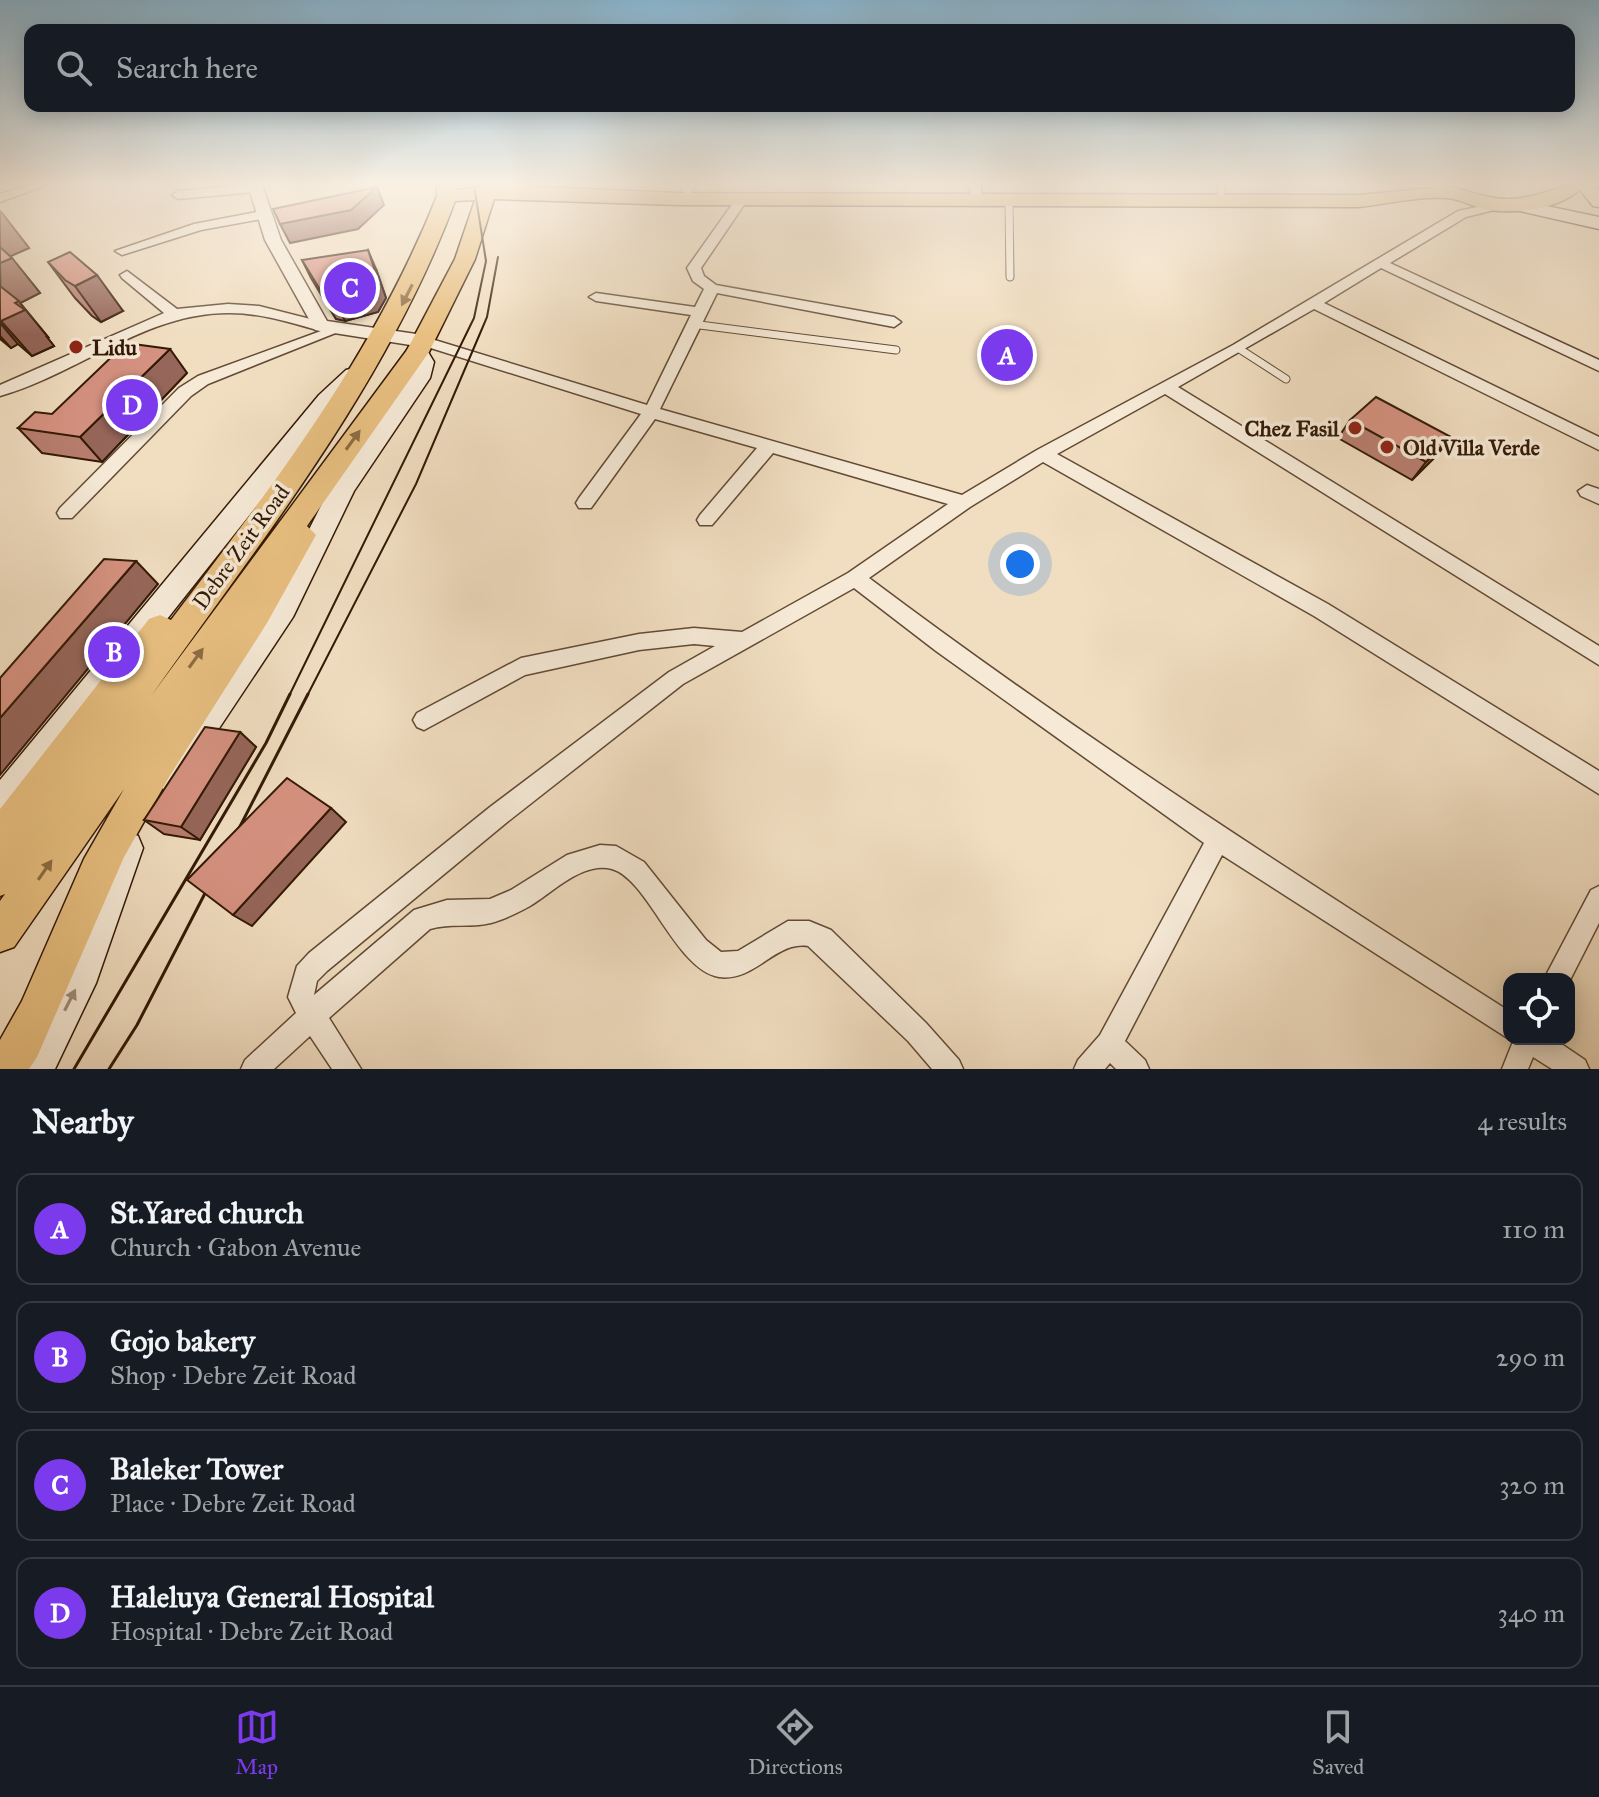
<!DOCTYPE html>
<meta charset="utf-8">
<style>
:root{--surface:#171b24;--page:#20242c;--text:#f1f3f6;--muted:#9ea1a6;--line:#363941;--accent:#7c3aed}
body{margin:0;font-family:"IM FELL Great Primer",serif;background:var(--page);color:var(--text)}
.controls{position:absolute;right:24px;bottom:24px;display:grid;overflow:hidden;border-radius:16px;box-shadow:0 4px 20px #0003}
.controls button{width:72px;height:72px;display:grid;place-items:center;padding:0;border:0;border-bottom:2px solid var(--line);background:var(--surface);color:var(--text);font:40px sans-serif}
.you{position:absolute;left:1020px;top:564px;width:28px;height:28px;margin:-20px;border:6px solid #fff;border-radius:50%;background:#1a73e8;box-shadow:0 0 0 12px #1a73e833}
.badge{display:grid;place-items:center;width:52px;height:52px;border-radius:50%;background:var(--accent);color:#fff;font-size:26px;font-weight:700}
.pin{position:absolute;translate:-50% -50%;border:4px solid #fff;box-shadow:0 2px 8px #0006}
.list{margin:0;padding:0;list-style:none}
h2{display:flex;justify-content:space-between;align-items:center;height:104px;margin:0;padding:0 32px;font-size:34px}
h2 small{font-size:26px;font-weight:400;color:var(--muted)}
.list li{display:grid;grid-template-columns:52px 1fr auto;gap:24px;align-items:center;box-sizing:border-box;height:112px;margin:0 16px 16px;padding:0 16px;border:2px solid var(--line);border-radius:16px}
.list b{display:block;font-size:30px;white-space:nowrap}
.list p{margin:0;font-size:26px;white-space:nowrap;color:var(--muted)}
.list em{font-size:26px;font-style:normal;color:var(--muted)}
.icon{flex:none;width:44px;height:44px;fill:none;stroke:currentColor;stroke-width:2;stroke-linecap:round;stroke-linejoin:round}
.map{position:relative;flex:none;width:1599px;height:1069px;overflow:hidden}
.search{position:absolute;background:var(--surface);box-shadow:0 4px 20px #0003;left:24px;right:24px;top:24px;height:88px;display:flex;align-items:center;gap:20px;box-sizing:border-box;padding:0 28px;border-radius:16px;color:var(--muted);font-size:30px}
.sheet{height:616px;background:var(--surface)}
nav{display:flex;justify-content:space-around;align-items:center;box-sizing:border-box;height:112px;border-top:2px solid var(--line);background:var(--surface);font-size:22px;color:var(--muted)}
nav a{display:grid;justify-items:center;gap:4px}
nav .on{color:var(--accent)}
.map>svg:first-child{display:block}
.lines{fill:none;stroke-linecap:round;stroke-linejoin:round}
.service-casing{stroke:#624a35;stroke-width:9}
.minor-casing{stroke:#624a35;stroke-width:3}
.tertiary-casing{stroke:#624a35;stroke-width:3}
.secondary-casing{stroke:#331906;stroke-width:3}
.primary-casing{stroke:#331906;stroke-width:3}
.service{stroke:#f6ead7;stroke-width:7}
.minor{fill:#f6ead7;fill-rule:evenodd}
.tertiary{fill:#f6ead7;fill-rule:evenodd}
.secondary{fill:#f6ead7;fill-rule:evenodd}
.primary{fill:#e8bf80;fill-rule:evenodd}
.tram-far1{stroke:#331906;stroke-width:2}
.tram{stroke:#331906;stroke-width:3}
.wall{fill:#b87e6f;stroke:#331906;stroke-width:2}
.shaded-wall{fill:#96665a;stroke:#331906;stroke-width:2}
.building{fill:#d69281;stroke:#331906;stroke-width:2}
.oneway{fill:#8e6c43}
.oneway2{fill:#9e8c79}
.poi-dot{fill:#8f2418;stroke:#f6ead7;stroke-width:3}
.labels{text-anchor:middle;dominant-baseline:central;stroke-width:7;stroke-linejoin:round;paint-order:stroke}
.poi-label{font-size:22px;font-weight:bold;fill:#331906;stroke:#f6ead7;text-anchor:start}
.street-label{font-size:22px;fill:#331906;stroke:#f6ead7}
</style>
<div class="map">
<svg width="1599" height="1069" viewBox="0 0 1599 1069">
<rect width="100%" height="100%" fill="#f1dec1"/>
<filter id="stains"><feTurbulence type="fractalNoise" baseFrequency=".0025" numOctaves="4"/><feColorMatrix values="0 0 0 0 .2 0 0 0 0 .09 0 0 0 0 .02 0 0 0 .5 -.17"/></filter>
<radialGradient id="worn" r=".72"><stop offset=".6" stop-color="#630" stop-opacity="0"/><stop offset="1" stop-color="#630" stop-opacity=".3"/></radialGradient>
<g class="lines">
<defs>
<path id="service" d="M1221,185v9
M1009,200l1,77
M692,324l204,26
M1238,348l48,31"/>
<path id="minor" d="M29,185h18l-47,17v-8z
M248,185l13,3 -6,4 -77,7 -6,-4 6,-4z
M683,185h12l-4,8 -4,1 -6,-4z
M969,185h12v18h-8z
M742,195l6,4 -47,69 3,8 12,9 178,32 7,5 -7,5 -177,-34 -57,116 302,86 75,-45 196,-105 225,-134 48,-10v6l-40,10 -76,46 209,97v11l-218,-103 -57,35 275,134v13l-285,-141 -136,78 421,259v19l-434,-271 -108,60 271,150 271,167v23l-285,-178 -271,-154 -73,45 -101,71c206,155 422,294 640,433v28l-287,-184 -97,186 20,19 4,9h-33l-6,-6 -5,6h-31l4,-9 22,-25 104,-192 -268,-192 -82,-63 -171,96 -177,139 -179,148 -10,10 -3,14 100,-85 33,-10 43,-1 21,-9 56,-35 33,-10 16,1 28,16 62,78 15,12 17,-1 50,-30h21l22,9 95,93 33,37 4,9h-31l-24,-28 -100,-95c-33,-5 -53,36 -89,31 -43,-7 -71,-98 -107,-108 -29,-8 -59,23 -82,37 -11,6 -27,14 -39,17 -20,5 -41,0 -61,6l-101,89 32,51h-29l-22,-33 -36,33h-33l4,-9 51,-47 -8,-16 9,-31 12,-13 181,-146 179,-135 46,-26 -21,-2 -55,6 -114,25 -101,55 -7,-3 -4,-7 4,-7 104,-55 118,-24 55,-6 48,4 106,-59 100,-69 -175,-51 -61,72h-12l-3,-5 3,-5 57,-67 -102,-29 -64,89h-12l-3,-5 3,-5 62,-84 -223,-70 -2,-3 2,-3h10l219,67 44,-90 -95,-14 -7,-4 7,-4 99,14 9,-18 -11,-8 -6,-13 51,-72z
M262,211l6,4 -1,3 -66,12 -79,25 -7,-4 79,-27z
M127,271l50,38 51,-5 31,2 67,17 1,5 9,-3 7,5 -135,54 -17,12 -119,122h-12l-3,-5 3,-5 119,-120 19,-12 123,-45c-30,-8 -60,-18 -91,-18 -84,-1 -152,61 -230,83v-11l164,-72 -42,-35 -2,-3z
M1587,485l12,4v15l-18,-8 -3,-5z
M1599,886v37l-30,59v-3h-25l47,-89z
M1514,1039h40l31,21 4,9h-37l-19,-12 -5,12h-26z"/>
<path id="tertiary" d="M248,185h14l19,55 46,81 96,14 6,2 3,4 -3,4 -6,2 -108,-17 -50,-90z"/>
<path id="secondary" d="M1576,185h18l5,6v16l-6,-1z
M1513,199l86,18v12l-92,-21 -3,-4 3,-4z
M417,345l8,2 9,15 -4,16 -76,113 -61,126 -113,170 -11,4 -11,-4 -5,-11 5,-11 115,-164 61,-121 74,-103 4,-15 -6,-10 3,-5z
M354,368l8,2 3,5 -3,5 -27,27 -324,409 -11,5v-41l319,-385 27,-25z
M126,831l12,5 5,12 -47,135 -41,86h-40l48,-95 51,-138z"/>
<path id="primary" d="M437,185h18l1,5 39,-5 183,8 681,2 74,-7 -1,-3c27,0 50,15 79,14 26,-1 47,-14 73,-14 -20,24 -66,29 -95,25 -14,-2 -28,-11 -42,-12 -28,-2 -60,6 -88,9l-681,-2 -184,-6 -19,60 -46,93 -122,174 9,9 -49,88 -98,154 -45,80 -87,200 -8,12h-29v-29l22,-39 62,-142 40,-70 -110,158 -14,5v-51l5,-7 -5,2v-87l149,-190 11,-4 11,5c104,-138 202,-263 266,-424zM475,200l-20,59 -48,91 -256,346c112,-158 236,-312 304,-495z"/>
</defs>
<use href="#service" class="service-casing"/>
<use href="#minor" class="minor-casing"/>
<use href="#tertiary" class="tertiary-casing"/>
<use href="#secondary" class="secondary-casing"/>
<use href="#primary" class="primary-casing"/>
<use href="#service" class="service"/>
<use href="#minor" class="minor"/>
<use href="#tertiary" class="tertiary"/>
<use href="#secondary" class="secondary"/>
<use href="#primary" class="primary"/>
<path class="tram-far1" d="M289,696l185,-378 12,-57 -12,-76
M307,696l109,-212 71,-167 11,-60"/>
<path class="tram" d="M231,844l77,-150
M74,1069l192,-326 24,-49
M109,1069l28,-44 79,-153"/>
</g>
<path class="wall" d="M0,211l29,37 -19,8 30,37 -20,10 28,34h-1l7,9 -22,10 -14,-12 -7,4 -11,-9z
M302,260l74,9 10,29 -8,14 -33,9 -9,-2 -25,-41z
M48,262l75,49 -22,11 -9,-6 -17,-18z
M187,373l-85,89 -60,-9 -24,-25z
M1350,420l101,17 -15,19 -24,24 -74,-42z
M240,732l16,15 -56,93 -36,-6 -20,-14z"/>
<path class="shaded-wall" d="M377,187l7,18 -26,24 -68,14 -10,-19z
M0,213h2l27,35 -27,12 -2,-2z
M368,250l8,19 10,29 -8,14 -33,9 -9,-19z
M12,258l28,35 -20,10 28,34h-1l7,9 -22,10 -31,-35 -1,-58z
M97,275l26,36 -22,11 -26,-36z
M0,323l18,21 -7,4 -11,-12z
M170,349l17,24 -85,89 -22,-25z
M1451,437l-15,19 -24,24 14,-18z
M136,561l22,23 -158,191v-57z
M240,732l16,15 -56,93 -19,-13z
M331,808l15,14 -94,104 -19,-11z"/>
<path class="building" d="M377,187l-26,23 -71,14 -7,-15z
M0,247l12,11 -12,5z
M368,250l10,30 -9,14 -33,8 -9,-1 -25,-41z
M70,252l27,23 -22,11 -10,-6 -17,-18z
M0,286l19,15 -4,2 10,7 -24,11 -1,-1z
M126,343l44,6 -90,88 -62,-9 17,-16 17,2z
M1376,397l75,40 -25,25 -76,-42z
M104,559l32,2 -136,157v-40z
M205,727l35,5 -59,95 -37,-7z
M287,778l44,30 -98,107 -46,-35z"/>
<defs><path id="oneway-solid" d="M-6-.8H1V-3.2L6.5 0L1 3.2V.8H-6Z" transform="scale(2)"/></defs>
<g class="oneway">
<use href="#oneway-solid" transform="translate(407 295) rotate(117)"/>
<use href="#oneway-solid" transform="translate(353 440) rotate(-54)"/>
<use href="#oneway-solid" transform="translate(196 658) rotate(-54)"/>
<use href="#oneway-solid" transform="translate(45 870) rotate(-55)"/>
</g>
<use class="oneway2" href="#oneway-solid" transform="translate(70 1000) rotate(-63)"/>
<linearGradient id="sky" x2="0" y2="1"><stop stop-color="#89b7d3"/><stop offset="0.55" stop-color="#f9f0e3"/><stop offset="1" stop-color="#f9f0e3" stop-opacity="0"/></linearGradient>
<rect width="1599" height="335" fill="url(#sky)"/>
<g class="poi-dot">
<circle cx="76" cy="347" r="8"/>
<circle cx="1355" cy="428" r="8"/>
<circle cx="1387" cy="447" r="8"/>
</g>
<g class="labels">
<g class="poi-label">
<text x="92" y="347">Lidu</text>
<text x="1339" y="428" text-anchor="end">Chez Fasil</text>
<text x="1403" y="447">Old Villa Verde</text>
</g>
<g class="street-label">
<text transform="translate(241 547) rotate(-54)">Debre Zeit Road</text>
</g>
</g>
<rect width="100%" height="100%" filter="url(#stains)"/>
<rect width="100%" height="100%" fill="url(#worn)"/>
</svg>
<div class="controls">
<button><svg class="icon" aria-label="locate" viewBox="0 0 24 24"><circle cx="12" cy="12" r="6"/><path d="M12 2v4M12 18v4M2 12h4M18 12h4"/></svg></button>
</div>
<div class="you"></div>
<div class="pin badge" style="left:1007px;top:355px">A</div>
<div class="pin badge" style="left:114px;top:652px">B</div>
<div class="pin badge" style="left:350px;top:288px">C</div>
<div class="pin badge" style="left:132px;top:405px">D</div>
<div class="search"><svg class="icon" aria-label="search" viewBox="0 0 24 24"><circle cx="10" cy="10" r="6"/><path d="M15 15l6 6"/></svg>Search here</div>
</div>
<section class="sheet">
<h2>Nearby<small>4 results</small></h2>
<ul class="list">
<li><span class="badge">A</span><div><b>St.Yared church</b><p>Church · Gabon Avenue</p></div><em>110 m</em></li>
<li><span class="badge">B</span><div><b>Gojo bakery</b><p>Shop · Debre Zeit Road</p></div><em>290 m</em></li>
<li><span class="badge">C</span><div><b>Baleker Tower</b><p>Place · Debre Zeit Road</p></div><em>320 m</em></li>
<li><span class="badge">D</span><div><b>Haleluya General Hospital</b><p>Hospital · Debre Zeit Road</p></div><em>340 m</em></li>
</ul>
</section>
<nav>
<a class="on"><svg class="icon" aria-label="map" viewBox="0 0 24 24"><path d="M3 6l6-2 6 2 6-2v14l-6 2-6-2-6 2zM9 4v14M15 6v14"/></svg>Map</a>
<a><svg class="icon" aria-label="directions" viewBox="0 0 24 24"><path d="M12 3l9 9-9 9-9-9zM9 14v-3h6M13 9l2 2-2 2"/></svg>Directions</a>
<a><svg class="icon" aria-label="saved" viewBox="0 0 24 24"><path d="M7 4h10v16l-5-4-5 4z"/></svg>Saved</a>
</nav>
